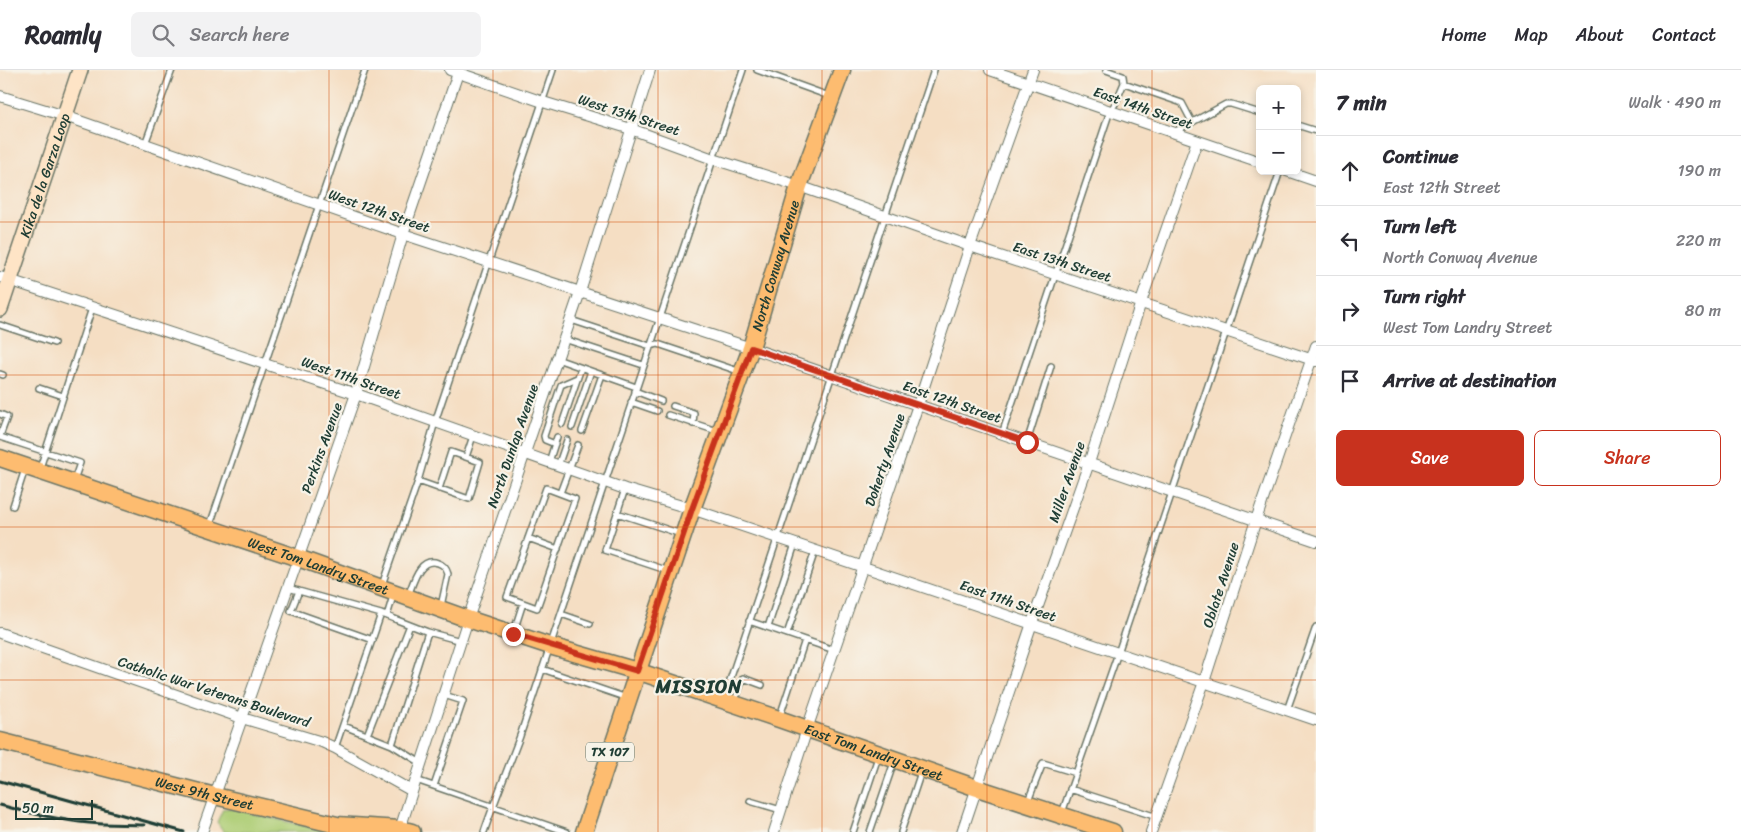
<!DOCTYPE html>
<meta charset="utf-8">
<style>
:root{--surface:#fff;--page:#f2f2f3;--text:#2b2b33;--muted:#7c7c81;--line:#e1e1e2;--accent:#c8321e}
body{margin:0;font-family:Sriracha,sans-serif;background:var(--page);color:var(--text)}
.controls{position:absolute;right:15px;top:15px;display:grid;overflow:hidden;border-radius:8px;box-shadow:0 2px 8px #0003}
.controls button{width:45px;height:45px;display:grid;place-items:center;padding:0;border:0;border-bottom:1px solid var(--line);background:var(--surface);color:var(--text);font:25px sans-serif}
.scale{position:absolute;left:15px;bottom:12px;width:78px;box-sizing:border-box;padding-left:5px;border:2px solid #1f3d34;border-top:0;font-size:14px;line-height:18px;white-space:nowrap;color:#1f3d34;-webkit-text-stroke:4px #f7f3e8;paint-order:stroke}
.stop{position:absolute;width:15px;height:15px;margin:-11px;border:4px solid #c8321e;border-radius:50%;background:#fff}
.stop.end{background:#c8321e;border-color:#fff;box-shadow:0 1px 5px #0008}
.list{margin:0;padding:0;list-style:none}
h2{display:flex;justify-content:space-between;align-items:center;height:65px;margin:0;padding:0 20px;font-size:21px}
h2 small{font-size:16px;font-weight:400;color:var(--muted)}
.list li{display:grid;grid-template-columns:32px 1fr auto;gap:15px;align-items:center;box-sizing:border-box;height:70px;padding:0 20px;border-top:1px solid var(--line)}
.list b{display:block;font-size:19px;white-space:nowrap}
.list p{margin:0;font-size:16px;white-space:nowrap;color:var(--muted)}
.list em{font-size:16px;font-style:normal;color:var(--muted)}
.actions{display:flex;gap:10px;padding:15px 20px}
.actions a{flex:1;padding:11px 0;border:1px solid var(--accent);border-radius:8px;text-align:center;font-size:18px;color:var(--accent)}
.actions .main{background:var(--accent);color:#fff}
.icon{flex:none;width:28px;height:28px;fill:none;stroke:currentColor;stroke-width:2;stroke-linecap:round;stroke-linejoin:round}
.map{position:relative;flex:none;width:1316px;height:762px;overflow:hidden}
header{display:flex;align-items:center;gap:30px;box-sizing:border-box;height:70px;padding:0 25px;background:var(--surface);border-bottom:1px solid var(--line)}
header strong{font-size:24px}
nav{display:flex;gap:28px;margin-inline-start:auto;font-size:18px}
.search{width:350px;height:45px;background:var(--page);display:flex;align-items:center;gap:12px;box-sizing:border-box;padding:0 18px;border-radius:8px;color:var(--muted);font-size:19px}
main{display:flex}
aside{flex:1;background:var(--surface)}
.map>svg:first-child{display:block}
.green{fill:#adcd74;stroke:#668554}
.lines{fill:none;stroke-linecap:round;stroke-linejoin:round}
.lane-casing{stroke:#6a7566;stroke-width:8}
.street-casing{stroke:#6a7566;stroke-width:12}
.secondary-casing{stroke:#6a7566;stroke-width:18}
.primary-casing{stroke:#6a7566;stroke-width:19}
.lane{stroke:#fff;stroke-width:5}
.street{stroke:#fff;stroke-width:10}
.secondary{stroke:#fee4c6;stroke-width:15}
.primary{stroke:#fdbc70;stroke-width:16}
.rail{stroke:#1f3d34;stroke-width:3}
.route{stroke:#c8321e;stroke-width:6}
.grid{fill:none;stroke:#d45610;stroke-width:1;stroke-opacity:0.55}
.labels{text-anchor:middle;dominant-baseline:central;stroke-width:4.5;stroke-linejoin:round;paint-order:stroke}
.shield{fill:#f7f3e8;stroke:#60746a;stroke-width:1}
.shield-label{font-size:12px;font-weight:bold;fill:#1f3d34}
.street-label{font-size:14px;fill:#1f3d34;stroke:#f7f3e8}
.district-label{font-size:19px;font-weight:bold;letter-spacing:1px;fill:#1f3d34;stroke:#f7f3e8}
</style>
<header>
<strong>Roamly</strong>
<div class="search"><svg class="icon" aria-label="search" viewBox="0 0 24 24"><circle cx="10" cy="10" r="6"/><path d="M15 15l6 6"/></svg>Search here</div>
<nav><a>Home</a><a>Map</a><a>About</a><a>Contact</a></nav>
</header>
<main>
<div class="map">
<svg width="1316" height="762" viewBox="0 0 1316 762">
<rect width="100%" height="100%" fill="#f7f3e8"/>
<filter id="ink" filterUnits="userSpaceOnUse"><feTurbulence type="fractalNoise" baseFrequency=".02" numOctaves="2"/><feDisplacementMap in="SourceGraphic" scale="10" xChannelSelector="R" yChannelSelector="G"/><feConvolveMatrix kernelMatrix="1 2 1 2 8 2 1 2 1" color-interpolation-filters="sRGB"/></filter>
<filter id="wash" filterUnits="userSpaceOnUse"><feTurbulence type="fractalNoise" baseFrequency=".0096" numOctaves="4" result="noise"/><feDisplacementMap in="SourceGraphic" scale="20" xChannelSelector="R" yChannelSelector="G"/><feGaussianBlur stdDeviation="1.12" result="paint"/><feColorMatrix in="noise" values="0 0 0 0 0 0 0 0 0 0 0 0 0 0 0 0 0 1.4 0 .05"/><feComposite in="paint" operator="in"/></filter>
<g filter="url(#wash)">
<rect width="100%" height="100%" fill="#f5dec3"/>
<path class="green" d="M229,738l101,24h-106l-7,-10 6,-13z"/>
</g>
<g filter="url(#ink)">
<g class="lines">
<defs>
<path id="lane" d="M757,0l72,26
M1106,0l17,6 1,7
M1297,55l19,6
M1174,62l52,-28h5l29,9
M145,74l27,-74
M571,250l79,26 8,-2 83,28
M0,255l54,18
M564,269l79,26
M557,289l79,28
M0,304l3,1
M39,318l24,8
M635,321l26,10
M631,332l26,9
M673,336l21,7 -1,11
M0,344l7,3 -7,19
M668,345l49,16
M562,354l19,-56
M572,357l19,-56
M582,361l20,-56
M1002,364l108,-323 5,-7 9,-21 58,20 10,19
M0,367l80,26 -6,17
M1027,372l24,-76
M555,374l-10,-4 -1,-4 17,-51 16,-7
M466,387l7,-21
M549,392l8,-25
M558,396l9,-26
M40,398l52,-160
M418,411l17,-59 118,-352
M546,418l29,11 -38,109 -30,-11z
M625,419l-20,61 64,21
M560,423l18,-48
M13,436l12,-37
M617,443l64,21
M210,455l155,-455
M528,468l30,11
M382,515l36,-104 51,18 11,-37 -29,-10 -12,37
M288,518l93,26
M299,521l-8,20 82,29
M408,526c5,-12 11,-40 30,-33 6,2 8,5 10,11l-7,32
M561,544l29,10
M749,551l85,29
M410,555l18,7
M768,557l27,-83
M514,561l9,-28
M787,564l28,-83
M542,599l85,29
M724,628c69,-210 141,-419 210,-628
M735,631l8,-23 19,7
M1287,640l29,-83
M780,646l25,-76
M344,656l48,19
M367,665l43,-110 -23,-9
M335,678l46,-134 6,2 6,-20
M421,693l-29,-18 36,-113 33,9
M416,710l151,52
M434,716l29,-85 -19,-6
M1070,719l87,28
M750,731l31,9
M1028,731l15,-38 33,10
M1062,743l56,-160 162,-482
M484,762c11,-32 24,-64 36,-96l223,-666
M853,762l25,-75
M870,762l24,-70
M901,762l20,-60"/>
<path id="street" d="M450,0l93,32 88,27 82,30 86,27 171,60 346,115
M990,0l270,92
M0,26l65,20 338,118 348,114 565,193
M1287,101l29,10
M0,207l356,117 269,95 67,20 624,211
M0,563l242,85 80,24 13,6 77,43
M400,759l68,-210 112,-327 70,-222
M202,762l154,-438 47,-160 56,-164
M774,762l33,-103 111,-324 52,-159 63,-176
M962,762l70,-209 57,-160 52,-161 56,-161
M1151,762l53,-150 52,-162 60,-174"/>
<g id="secondary">
<path id="s1" d="M0,239l80,-239"/>
</g>
<g id="primary">
<path id="s2" d="M0,388l298,100 170,61 82,27 87,25 142,48 198,69 136,44"/>
<path id="s3" d="M0,671l215,55 122,29 63,4 12,3"/>
<path id="s4" d="M584,762l108,-323 59,-161 48,-162 43,-116"/>
</g>
</defs>
<use href="#lane" class="lane-casing"/>
<use href="#street" class="street-casing"/>
<use href="#secondary" class="secondary-casing"/>
<use href="#primary" class="primary-casing"/>
<use href="#lane" class="lane"/>
<use href="#street" class="street"/>
<use href="#secondary" class="secondary"/>
<use href="#primary" class="primary"/>
<path class="rail" d="M0,711l184,51
M0,735c29,8 59,15 89,18 18,2 37,1 55,2"/>
</g>
</g>
<g class="lines" filter="url(#ink)">
<path class="route" d="M513,564l124,37 55,-162 59,-161 276,94"/>
</g>
<path class="grid" d="M164,0v762M329,0v762M493,0v762M658,0v762M822,0v762M987,0v762M1152,0v762M0,152h1316M0,305h1316M0,457h1316M0,610h1316"/>
<g class="labels">
<rect class="shield" x="586" y="672.5" width="48" height="19" rx="4"/>
<g class="shield-label">
<text x="610" y="682">TX 107</text>
</g>
<g class="street-label">
<text transform="translate(1143 38) rotate(19)">East 14th Street</text>
<text transform="translate(629 45) rotate(18)">West 13th Street</text>
<text stroke="none"><textPath href="#s1" startOffset="141">Kika de la Garza Loop</textPath></text>
<text transform="translate(379 141) rotate(19)">West 12th Street</text>
<text transform="translate(1062 192) rotate(18)">East 13th Street</text>
<text stroke="none"><textPath href="#s4" startOffset="598">North Conway Avenue</textPath></text>
<text transform="translate(351 308) rotate(19)">West 11th Street</text>
<text transform="translate(952 332) rotate(19)">East 12th Street</text>
<text transform="translate(513 376) rotate(-71)">North Dunlap Avenue</text>
<text transform="translate(322 378) rotate(-70)">Perkins Avenue</text>
<text transform="translate(885 390) rotate(-71)">Doherty Avenue</text>
<text transform="translate(1067 412) rotate(-71)">Miller Avenue</text>
<text stroke="none"><textPath href="#s2" startOffset="336">West Tom Landry Street</textPath></text>
<text transform="translate(1221 515) rotate(-72)">Oblate Avenue</text>
<text transform="translate(1008 531) rotate(19)">East 11th Street</text>
<text transform="translate(214 622) rotate(18)">Catholic War Veterans Boulevard</text>
<text stroke="none"><textPath href="#s2" startOffset="922">East Tom Landry Street</textPath></text>
<text stroke="none"><textPath href="#s3" startOffset="211">West 9th Street</textPath></text>
</g>
<g class="district-label">
<text x="699" y="616">MISSION</text>
</g>
</g>
</svg>
<div class="controls">
<button>+</button>
<button>−</button>
</div>
<div class="scale">50 m</div>
<div class="stop" style="left:1027px;top:372px"></div>
<div class="stop end" style="left:513px;top:564px"></div>
</div>
<aside>
<h2>7 min<small>Walk · 490 m</small></h2>
<ul class="list">
<li><svg class="icon" aria-label="ahead" viewBox="0 0 24 24"><path d="M12 20V5M6 11l6-6 6 6"/></svg><div><b>Continue</b><p>East 12th Street</p></div><em>190 m</em></li>
<li><svg class="icon" aria-label="left" viewBox="0 0 24 24"><path d="M17 20v-9H6M10 6l-5 5 5 5"/></svg><div><b>Turn left</b><p>North Conway Avenue</p></div><em>220 m</em></li>
<li><svg class="icon" aria-label="right" viewBox="0 0 24 24"><path d="M7 20v-9h11M14 6l5 5-5 5"/></svg><div><b>Turn right</b><p>West Tom Landry Street</p></div><em>80 m</em></li>
<li><svg class="icon" aria-label="arrive" viewBox="0 0 24 24"><path d="M6 21V4h12l-3 4 3 4H6"/></svg><div><b>Arrive at destination</b></div></li>
</ul>
<div class="actions"><a class="main">Save</a><a>Share</a></div>
</aside>
</main>
